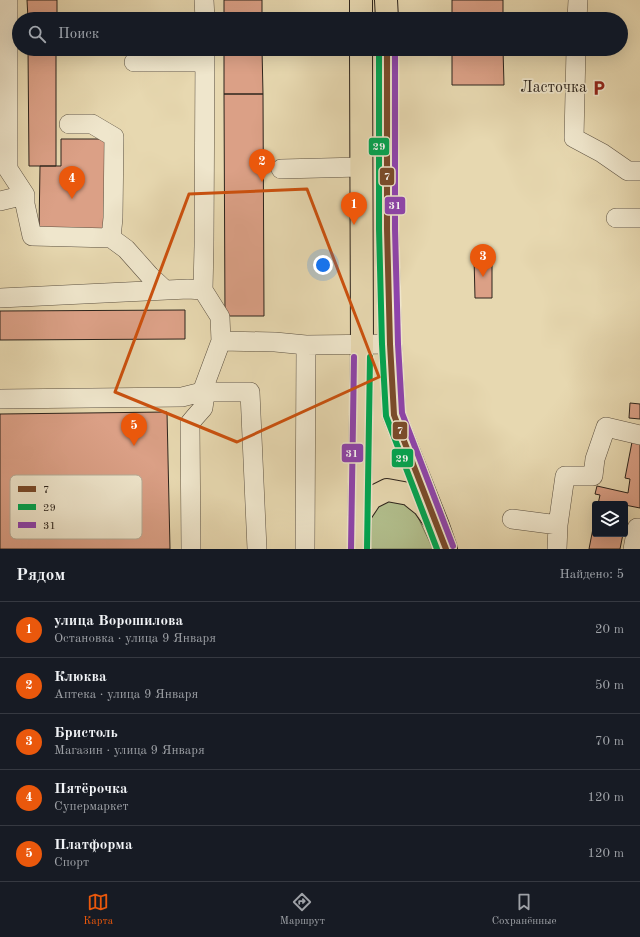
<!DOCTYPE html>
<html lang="ru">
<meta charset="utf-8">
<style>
:root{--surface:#171b24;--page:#242831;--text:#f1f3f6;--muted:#9ea1a6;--line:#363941;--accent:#ea580c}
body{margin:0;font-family:"Old Standard TT",serif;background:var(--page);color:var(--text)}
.controls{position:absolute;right:12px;bottom:12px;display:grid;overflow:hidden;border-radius:4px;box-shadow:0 4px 16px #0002}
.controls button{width:36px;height:36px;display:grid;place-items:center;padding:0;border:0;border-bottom:1px solid var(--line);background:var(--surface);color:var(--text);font:20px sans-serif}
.you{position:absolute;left:323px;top:265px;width:14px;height:14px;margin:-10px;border:3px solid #fff;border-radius:50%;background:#1a73e8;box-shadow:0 0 0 6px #1a73e833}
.badge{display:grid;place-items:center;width:26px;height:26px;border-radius:50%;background:var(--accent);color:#fff;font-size:13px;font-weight:700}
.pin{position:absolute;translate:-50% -33px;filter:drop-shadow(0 1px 2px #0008)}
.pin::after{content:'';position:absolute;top:21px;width:14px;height:12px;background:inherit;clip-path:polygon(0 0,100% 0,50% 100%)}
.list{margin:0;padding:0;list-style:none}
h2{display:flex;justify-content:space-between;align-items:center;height:52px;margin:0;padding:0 16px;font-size:17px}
h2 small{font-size:13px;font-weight:400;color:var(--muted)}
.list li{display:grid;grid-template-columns:26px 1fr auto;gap:12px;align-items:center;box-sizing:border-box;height:56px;padding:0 16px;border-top:1px solid var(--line)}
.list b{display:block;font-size:15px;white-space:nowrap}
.list p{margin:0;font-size:13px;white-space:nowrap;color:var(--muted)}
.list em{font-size:13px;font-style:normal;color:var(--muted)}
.icon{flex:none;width:22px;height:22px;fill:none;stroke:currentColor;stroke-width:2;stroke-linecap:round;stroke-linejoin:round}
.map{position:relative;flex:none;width:640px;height:549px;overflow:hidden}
.search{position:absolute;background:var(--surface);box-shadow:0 4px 16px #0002;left:12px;right:12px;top:12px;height:44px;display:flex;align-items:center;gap:10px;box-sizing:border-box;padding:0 14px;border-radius:22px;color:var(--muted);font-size:15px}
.sheet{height:332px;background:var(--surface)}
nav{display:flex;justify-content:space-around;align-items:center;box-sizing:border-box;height:56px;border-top:1px solid var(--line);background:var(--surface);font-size:11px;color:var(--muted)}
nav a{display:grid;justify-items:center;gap:2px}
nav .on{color:var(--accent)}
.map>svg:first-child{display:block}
.green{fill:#b2bf8d;stroke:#707254}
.building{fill:#dba086;stroke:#2d241c}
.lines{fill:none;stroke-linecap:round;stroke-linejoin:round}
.minor-casing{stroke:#5c5141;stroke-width:20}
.major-casing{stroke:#2d241c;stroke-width:24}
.minor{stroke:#efe6cc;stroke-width:19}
.major{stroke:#e7d8b0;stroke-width:22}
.bus-1-casing{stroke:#efe6cc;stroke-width:9}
.bus-2-casing{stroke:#efe6cc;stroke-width:9}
.bus-3-casing{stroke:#efe6cc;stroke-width:9}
.bus-1{stroke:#7a4b2a;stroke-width:6}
.bus-2{stroke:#00a651;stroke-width:6}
.bus-3{stroke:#8e44ad;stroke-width:6}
.marked{fill:none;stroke:#cc510e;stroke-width:3;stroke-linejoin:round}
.labels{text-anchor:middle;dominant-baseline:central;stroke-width:3.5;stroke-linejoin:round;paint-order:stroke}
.poi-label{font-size:16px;fill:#2d241c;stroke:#efe6cc;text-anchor:end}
.key{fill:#efe6cc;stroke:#b5ac97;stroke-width:1}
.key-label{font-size:11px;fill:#2d241c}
.line-badge{stroke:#efe6cc;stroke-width:1.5}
.badge-label{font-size:11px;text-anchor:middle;font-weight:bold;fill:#fff}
</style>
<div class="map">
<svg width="640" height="549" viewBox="0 0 640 549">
<rect width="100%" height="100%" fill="#e7d8b0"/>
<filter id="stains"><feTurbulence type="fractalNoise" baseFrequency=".005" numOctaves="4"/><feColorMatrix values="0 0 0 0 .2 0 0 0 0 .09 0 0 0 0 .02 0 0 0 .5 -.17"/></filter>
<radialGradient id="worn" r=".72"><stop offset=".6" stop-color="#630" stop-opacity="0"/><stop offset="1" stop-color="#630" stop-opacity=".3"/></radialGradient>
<path class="green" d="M396,498l19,13 18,38h-65v-26l8,-19z"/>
<path class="building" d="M27,0h30v19h-29z
M224,0h38v19h-38z
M452,0h51v19h-51z
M28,49h28v117h-27z
M224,49h38l1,45h-39z
M452,49h51l1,36h-52z
M224,94h39l1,222h-39z
M61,139h44l-1,93 -65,-1 1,-65h21z
M474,257h18v41h-17z
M185,310v29l-185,1v-29z
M630,403l10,1v15l-11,-1z
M167,412l3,137h-170v-135z
M632,442l8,2v64l-15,-3v-1h-27l2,-9 -5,-1 2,-8 31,7 2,-14 -5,-1z
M595,518v16h28l-3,15h-31z"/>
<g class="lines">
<defs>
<path id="minor" d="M8,0v169l17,26v9l7,32 79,2 15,11 24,27 15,14
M204,0l1,19
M577,19l1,-19
M576,49l-2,89 28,15 26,18h12
M134,62h71
M69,124h23l22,13 -1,81 -2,20
M281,169l80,-2
M0,201l25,-6
M616,218h24
M203,290l1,-44 1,-197
M0,298l188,-9 15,1 17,27 1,24
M0,399l182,-2 20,-5 19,-51 54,1 31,3 84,-1
M512,519l46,6 -1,24
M558,525l7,-49h28l2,-17 11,-32 34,8
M191,549l-1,-126 5,-6 8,-9 1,-7 -2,-9h48l7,157
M305,549l1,-204
M633,549l4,-21h3"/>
<path id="major" d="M361,0v19
M386,0l1,19
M387,49v180l3,115 4,71 44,111
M359,516l12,-18 16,-8 22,4 15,12 14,20 8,23
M359,549l3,-204 -1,-296"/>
</defs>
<use href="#minor" class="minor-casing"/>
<use href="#major" class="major-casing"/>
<use href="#minor" class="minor"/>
<use href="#major" class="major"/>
<defs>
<path id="bus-1" d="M387,49v180l3,115 4,71 52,134"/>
<path id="bus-2" d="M379,49v180l3,115 4,72 51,133
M367,549l3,-192"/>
<path id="bus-3" d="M395,49v180l3,115 4,69 51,133
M351,549l3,-192"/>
</defs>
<use href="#bus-1" class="bus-1-casing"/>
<use href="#bus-2" class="bus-2-casing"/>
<use href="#bus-3" class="bus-3-casing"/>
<use href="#bus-1" class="bus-1"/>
<use href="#bus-2" class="bus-2"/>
<use href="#bus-3" class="bus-3"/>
</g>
<path class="marked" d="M307,189l72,188 -142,65 -122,-50 74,-198z"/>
<defs>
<symbol id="parking-bare" viewBox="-9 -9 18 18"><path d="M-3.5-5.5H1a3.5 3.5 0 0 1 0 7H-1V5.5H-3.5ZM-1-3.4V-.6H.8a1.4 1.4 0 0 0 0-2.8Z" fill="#8f2418" stroke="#efe6cc" stroke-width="2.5" paint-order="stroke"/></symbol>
</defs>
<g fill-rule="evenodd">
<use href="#parking-bare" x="588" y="77" width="22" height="22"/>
</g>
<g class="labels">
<g class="poi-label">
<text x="587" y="88">Ласточка</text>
</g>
</g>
<rect x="10" y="475" width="132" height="64" rx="6" class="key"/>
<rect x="18" y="486" width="18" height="6" fill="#7a4b2a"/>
<rect x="18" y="504" width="18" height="6" fill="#00a651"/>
<rect x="18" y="522" width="18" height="6" fill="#8e44ad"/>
<g class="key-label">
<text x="43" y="493">7</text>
<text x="43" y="511">29</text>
<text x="43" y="529">31</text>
</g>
<g class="line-badge">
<rect x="368" y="137" width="22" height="19" rx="4" fill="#00a651"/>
<rect x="379" y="167" width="16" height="19" rx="4" fill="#7a4b2a"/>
<rect x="384" y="196" width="22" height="19" rx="4" fill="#8e44ad"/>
<rect x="392" y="421" width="16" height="19" rx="4" fill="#7a4b2a"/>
<rect x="341" y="443" width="23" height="20" rx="4" fill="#8e44ad"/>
<rect x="391" y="448" width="23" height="20" rx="4" fill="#00a651"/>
</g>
<g class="badge-label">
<text x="379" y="150">29</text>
<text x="387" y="180">7</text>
<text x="395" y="209">31</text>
<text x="400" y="434">7</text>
<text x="352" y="457">31</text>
<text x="402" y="462">29</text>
</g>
<rect width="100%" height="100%" filter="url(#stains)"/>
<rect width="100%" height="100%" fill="url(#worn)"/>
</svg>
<div class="controls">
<button><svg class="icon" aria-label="layers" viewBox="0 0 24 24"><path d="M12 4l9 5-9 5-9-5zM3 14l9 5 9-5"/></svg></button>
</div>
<div class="you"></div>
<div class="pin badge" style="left:354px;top:225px">1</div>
<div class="pin badge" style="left:262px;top:182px">2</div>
<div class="pin badge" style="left:483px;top:277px">3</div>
<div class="pin badge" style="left:72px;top:199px">4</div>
<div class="pin badge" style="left:134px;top:446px">5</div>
<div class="search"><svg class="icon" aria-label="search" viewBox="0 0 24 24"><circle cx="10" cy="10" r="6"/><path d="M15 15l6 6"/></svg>Поиск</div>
</div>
<section class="sheet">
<h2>Рядом<small>Найдено: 5</small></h2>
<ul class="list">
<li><span class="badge">1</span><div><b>улица Ворошилова</b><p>Остановка · улица 9 Января</p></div><em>20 m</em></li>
<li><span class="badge">2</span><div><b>Клюква</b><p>Аптека · улица 9 Января</p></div><em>50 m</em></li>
<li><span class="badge">3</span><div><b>Бристоль</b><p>Магазин · улица 9 Января</p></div><em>70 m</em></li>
<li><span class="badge">4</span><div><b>Пятёрочка</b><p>Супермаркет</p></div><em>120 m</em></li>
<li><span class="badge">5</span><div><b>Платформа</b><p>Спорт</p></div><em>120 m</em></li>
</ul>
</section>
<nav>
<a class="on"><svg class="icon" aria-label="map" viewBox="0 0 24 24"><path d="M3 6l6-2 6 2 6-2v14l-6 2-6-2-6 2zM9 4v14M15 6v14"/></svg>Карта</a>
<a><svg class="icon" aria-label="directions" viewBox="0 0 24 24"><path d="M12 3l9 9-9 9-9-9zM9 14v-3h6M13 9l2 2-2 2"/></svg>Маршрут</a>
<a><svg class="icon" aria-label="saved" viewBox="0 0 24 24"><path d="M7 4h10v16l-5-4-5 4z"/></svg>Сохранённые</a>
</nav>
